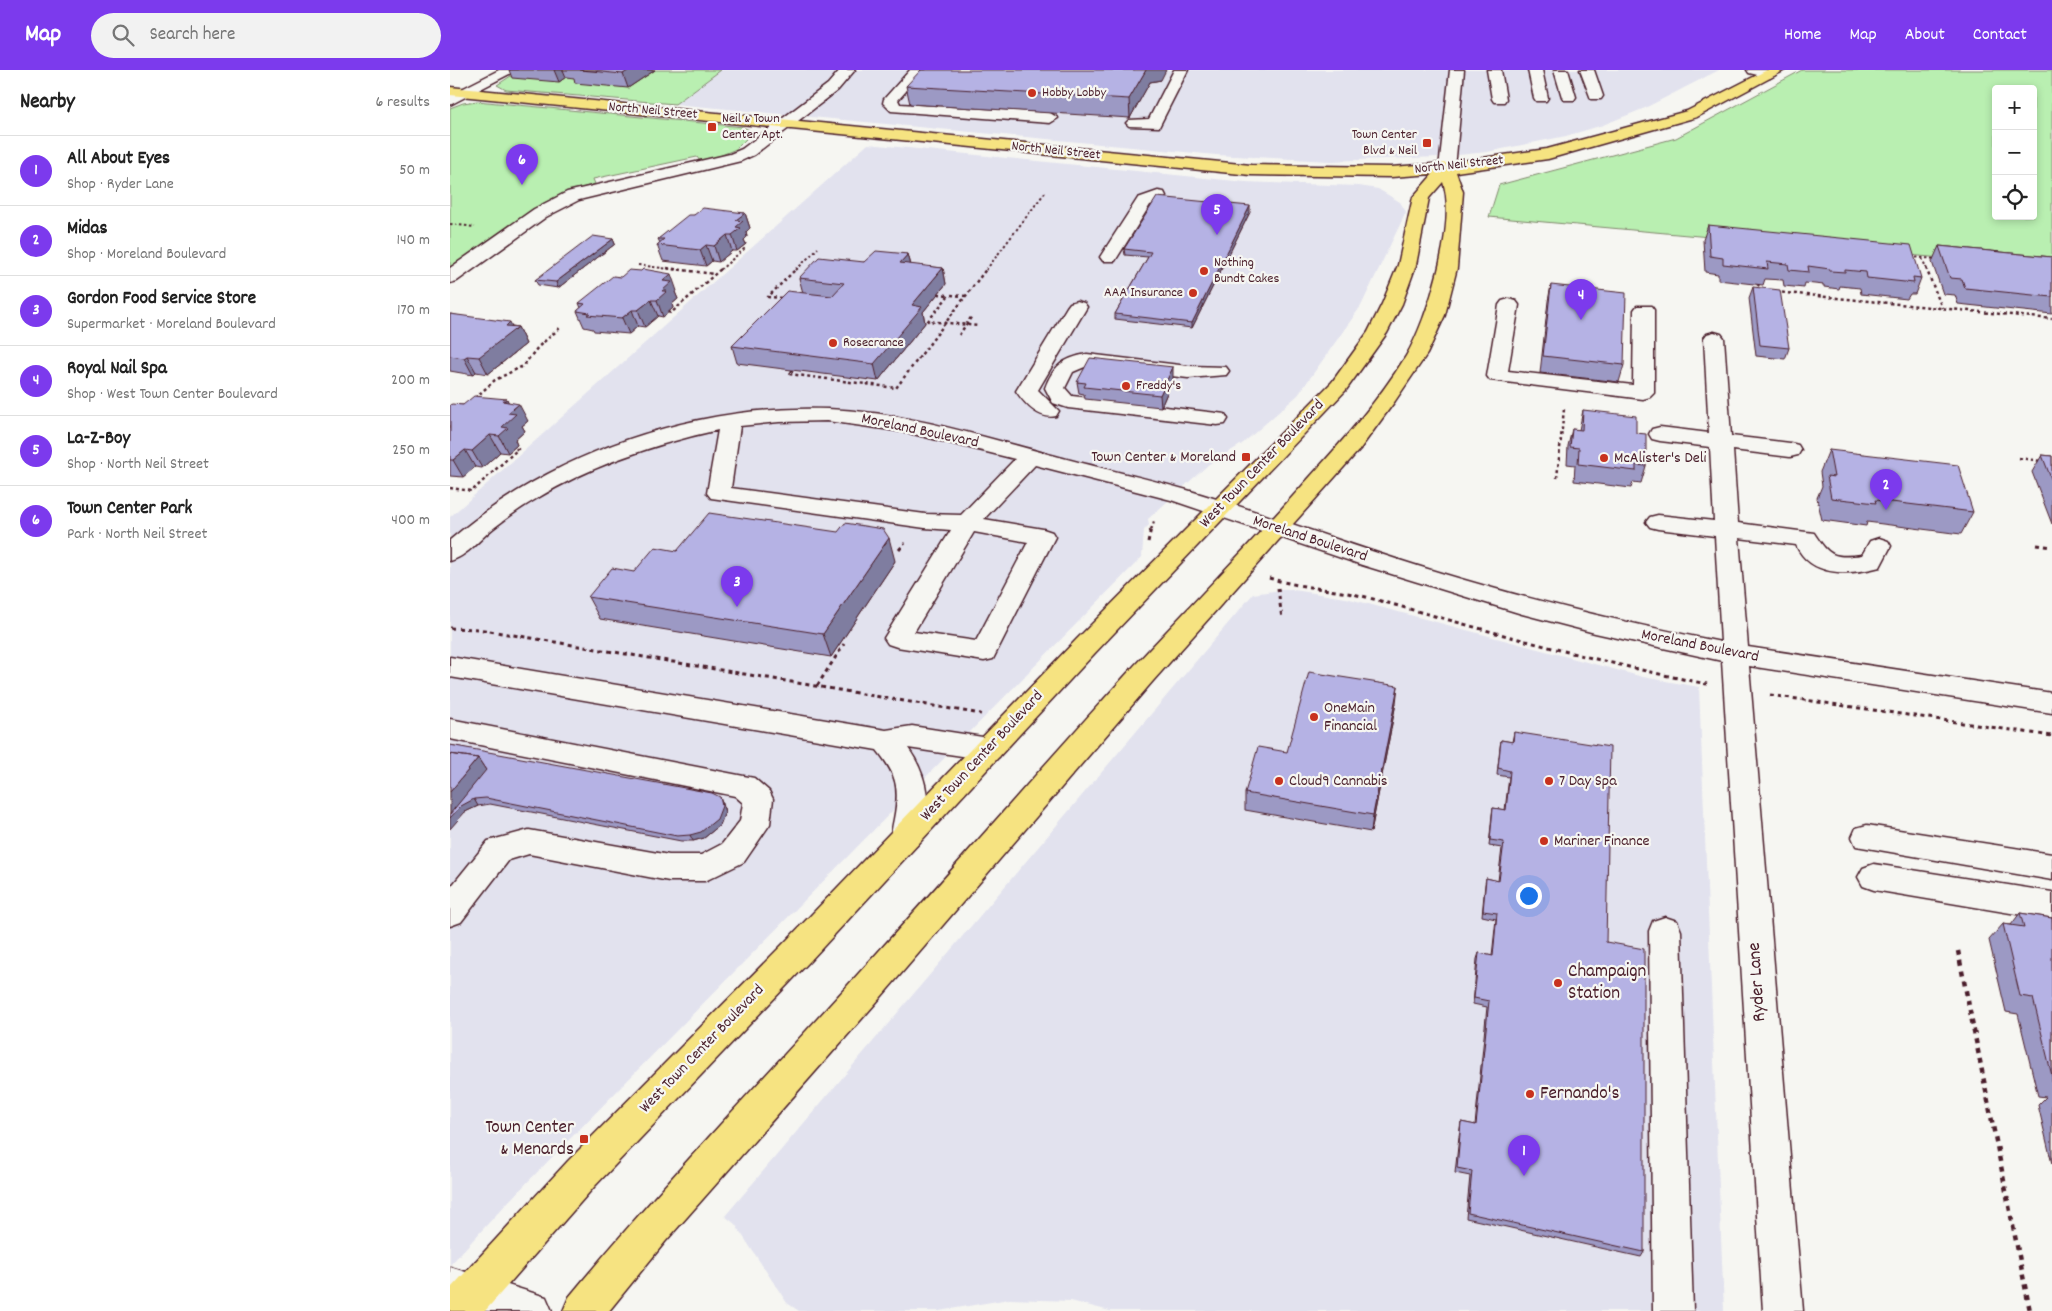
<!DOCTYPE html>
<meta charset="utf-8">
<style>
:root{--surface:#fff;--page:#f2f2f2;--text:#222;--muted:#767676;--line:#e0e0e0;--accent:#7c3aed}
body{margin:0;font-family:Dekko,sans-serif;background:var(--page);color:var(--text)}
.controls{position:absolute;right:15px;top:15px;display:grid;overflow:hidden;border-radius:5px;box-shadow:0 2px 8px #0003}
.controls button{width:45px;height:45px;display:grid;place-items:center;padding:0;border:0;border-bottom:1px solid var(--line);background:var(--surface);color:var(--text);font:25px sans-serif}
.you{position:absolute;left:1078px;top:825px;width:18px;height:18px;margin:-12px;border:4px solid #fff;border-radius:50%;background:#1a73e8;box-shadow:0 0 0 8px #1a73e833}
.badge{display:grid;place-items:center;width:32px;height:32px;border-radius:50%;background:var(--accent);color:#fff;font-size:16px;font-weight:700}
.pin{position:absolute;translate:-50% -41px;filter:drop-shadow(0 1px 2px #0008)}
.pin::after{content:'';position:absolute;top:26px;width:18px;height:15px;background:inherit;clip-path:polygon(0 0,100% 0,50% 100%)}
.list{margin:0;padding:0;list-style:none}
h2{display:flex;justify-content:space-between;align-items:center;height:65px;margin:0;padding:0 20px;font-size:21px}
h2 small{font-size:16px;font-weight:400;color:var(--muted)}
.list li{display:grid;grid-template-columns:32px 1fr auto;gap:15px;align-items:center;box-sizing:border-box;height:70px;padding:0 20px;border-top:1px solid var(--line)}
.list b{display:block;font-size:19px;white-space:nowrap}
.list p{margin:0;font-size:16px;white-space:nowrap;color:var(--muted)}
.list em{font-size:16px;font-style:normal;color:var(--muted)}
.icon{flex:none;width:28px;height:28px;fill:none;stroke:currentColor;stroke-width:2;stroke-linecap:round;stroke-linejoin:round}
.map{position:relative;flex:none;width:1602px;height:1241px;overflow:hidden}
header{display:flex;align-items:center;gap:30px;box-sizing:border-box;height:70px;padding:0 25px;background:var(--accent);color:#fff}
header strong{font-size:24px}
nav{display:flex;gap:28px;margin-inline-start:auto;font-size:18px}
.search{width:350px;height:45px;background:var(--page);display:flex;align-items:center;gap:12px;box-sizing:border-box;padding:0 18px;border-radius:28px;color:var(--muted);font-size:19px}
main{display:flex}
aside{flex:1;background:var(--surface)}
.map>svg:first-child{display:block}
.built{fill:#e2e2ee}
.green{fill:#b9efb1;stroke:#82876e;fill-rule:evenodd}
.lines{fill:none;stroke-linecap:round;stroke-linejoin:round}
.minor-casing{stroke:#4a1f2b;stroke-width:3}
.major-casing{stroke:#4a1f2b;stroke-width:3}
.path-far3{stroke:#4a1f2b;stroke-width:2;stroke-dasharray:2.5 2.5;stroke-linecap:butt}
.path-far2{stroke:#4a1f2b;stroke-width:2.5;stroke-dasharray:3 3;stroke-linecap:butt}
.path-far1{stroke:#4a1f2b;stroke-width:3;stroke-dasharray:4 4;stroke-linecap:butt}
.path{stroke:#4a1f2b;stroke-width:4.5;stroke-dasharray:5 5;stroke-linecap:butt}
.minor{fill:#f6f6f2;fill-rule:evenodd}
.major{fill:#f6e381;fill-rule:evenodd}
.wall{fill:#9c99c4;stroke:#4a1f2b}
.shaded-wall{fill:#7f7da0;stroke:#4a1f2b}
.building{fill:#b5b2e4;stroke:#4a1f2b}
.poi-dot{fill:#c8321e;stroke:#f6f6f2;stroke-width:2}
.labels{text-anchor:middle;dominant-baseline:central;stroke-width:4.5;stroke-linejoin:round;paint-order:stroke}
.far-poi-label{font-size:14px;fill:#4a1f2b;stroke:#f6f6f2;text-anchor:start}
.far-street-label{font-size:14px;fill:#4a1f2b;stroke:#f6f6f2}
.street-label{font-size:16px;fill:#4a1f2b;stroke:#f6f6f2}
.poi-label{font-size:16px;fill:#4a1f2b;stroke:#f6f6f2;text-anchor:start}
.near-poi-label{font-size:19px;fill:#4a1f2b;stroke:#f6f6f2;text-anchor:start}
.near-street-label{font-size:19px;fill:#4a1f2b;stroke:#f6f6f2}
</style>
<header>
<strong>Map</strong>
<div class="search"><svg class="icon" aria-label="search" viewBox="0 0 24 24"><circle cx="10" cy="10" r="6"/><path d="M15 15l6 6"/></svg>Search here</div>
<nav><a>Home</a><a>Map</a><a>About</a><a>Contact</a></nav>
</header>
<main>
<aside>
<h2>Nearby<small>6 results</small></h2>
<ul class="list">
<li><span class="badge">1</span><div><b>All About Eyes</b><p>Shop · Ryder Lane</p></div><em>50 m</em></li>
<li><span class="badge">2</span><div><b>Midas</b><p>Shop · Moreland Boulevard</p></div><em>140 m</em></li>
<li><span class="badge">3</span><div><b>Gordon Food Service Store</b><p>Supermarket · Moreland Boulevard</p></div><em>170 m</em></li>
<li><span class="badge">4</span><div><b>Royal Nail Spa</b><p>Shop · West Town Center Boulevard</p></div><em>200 m</em></li>
<li><span class="badge">5</span><div><b>La-Z-Boy</b><p>Shop · North Neil Street</p></div><em>250 m</em></li>
<li><span class="badge">6</span><div><b>Town Center Park</b><p>Park · North Neil Street</p></div><em>400 m</em></li>
</ul>
</aside>
<div class="map">
<svg width="1602" height="1241" viewBox="0 0 1602 1241">
<rect width="100%" height="100%" fill="#f6f6f2"/>
<filter id="ink" filterUnits="userSpaceOnUse"><feTurbulence type="fractalNoise" baseFrequency=".02" numOctaves="2"/><feDisplacementMap in="SourceGraphic" scale="10" xChannelSelector="R" yChannelSelector="G"/><feConvolveMatrix kernelMatrix="1 2 1 2 8 2 1 2 1" color-interpolation-filters="sRGB"/></filter>
<g filter="url(#ink)">
<path class="built" d="M271,0h998l-74,38 -42,17 -37,11 -79,16 -48,5 -109,4 -114,-6 -541,-51z
M418,74l377,38 114,4 19,3 22,13 6,10 -45,94 -63,89 -56,49 -33,20 -61,55 1,6 -5,5 -2,27 -635,646 -57,62v-748z
M837,519l59,9 297,79 56,10 25,624h-614l-39,-10 -62,-2 -70,12h-140l-12,-8 -52,-79 -10,-8 528,-622z"/>
<path class="green" d="M70,0h201l-46,34 -169,-14 -9,-5z
M1352,0h250v198l-563,-51 10,-32 177,-47zM1546,19h37v127h-37z
M27,31l266,26 6,3 2,4 -15,15 -31,13 -5,-1 -3,-4 -104,22 2,5 -33,10 -18,9 -94,65v-160l13,-5z"/>
<g class="lines">
<defs>
<path id="minor" d="M49,0h18l-67,35v-10z
M390,0h15l-17,20 -84,65 -13,6 -162,39 -33,17 -89,64 -7,2v-15l84,-59 33,-17 163,-38 12,-5 86,-65z
M460,0h15l-27,30 2,4 150,9 8,5 -8,5 -159,-12 -8,-8 1,-4z
M724,0h14l-29,57 -30,-1 -3,-3 3,-3 20,-1z
M1000,0h14l-9,98 -8,5 -8,-5z
M1037,0h14l5,29 -2,3h-10l-2,-3z
M1078,0h14l6,28 -2,3h-10l-2,-3z
M1104,0h14l8,27 -2,3h-10l-2,-3z
M1130,0h14l9,26 -2,3h-10z
M1297,0h24l6,4 -7,4 -21,-5z
M708,121l6,1 2,4 -2,4 -14,5 -35,56h-12l-3,-4 38,-59z
M1059,229l7,2 3,4 -11,66 125,14 1,-75 3,-4h14l3,4v83l-4,4 -7,2 -153,-19 -3,-4 12,-71 3,-4z
M627,231l7,2 3,4 -49,83 21,21 -3,5c-17,4 -31,-12 -40,-25l51,-84 3,-4z
M1264,262l7,2 3,4 7,98 59,7 8,2 3,5 -3,5 -8,2 -57,-7 5,73 76,10c15,23 19,26 48,22l8,-14 9,-3 9,3 3,5 -11,21c-30,8 -69,11 -84,-22l-57,-7 9,109 304,46v20l-303,-47 54,645h-40l-41,-650 -127,-28 -73,-19 -160,-49 -191,-65 -136,-35 -51,54 59,10 9,3 3,5 -62,122 -9,2 -87,-14 -9,-3 -4,-6 67,-108 -26,-2 -214,-30 -4,-5 11,-63c-63,14 -126,35 -182,69 -14,8 -28,18 -41,28 -15,11 -27,29 -45,34v-21c102,-87 243,-136 378,-131 80,3 158,29 235,49 41,11 83,20 124,32 85,25 169,58 254,83 92,28 185,50 280,69l-6,-106 -57,-7 -8,-2 -4,-5 4,-5 8,-2 56,6 -4,-74 -50,-6 -8,-2 -3,-5 3,-5 8,-2 49,6 -5,-95 3,-4zM377,351l78,11 110,27 -54,56 -36,-1 -194,-26 9,-62 39,-4zM524,462l54,10 -52,99 -62,-9z
M637,284l101,12 38,1 3,4 -3,4 -38,3 -101,-12 -14,6 -8,16 7,8 145,17 8,1 3,5 -3,5 -8,1 -149,-17 -15,-5 -8,-15c8,-22 19,-30 42,-34z
M0,587l436,73 26,-4 77,12 10,3 4,8 -4,8 -10,3 -81,-12c21,29 26,64 9,97l-11,3 -11,-3c-5,-10 -3,-16 -1,-26 6,-31 3,-44 -17,-69l-427,-73z
M0,649l304,59 15,13 4,8 -3,25 -26,38 -39,19h-36l-140,-27 -20,6 -48,62 -11,4v-38l38,-47 41,-11 140,25h32l21,-11 18,-23 3,-18 -8,-7 -285,-57z
M1417,755l185,29v26l-196,-34 -4,-9 4,-9z
M1424,794l178,28v28l-178,-30 -11,-4 -5,-9 5,-9z
M1215,847l12,4 4,10 12,380h-40l-4,-380 4,-10z
M0,1197l96,30 6,14h-89l-13,-4z"/>
<path id="major" d="M1317,0h18l-88,47 -149,42 -92,13 7,20 -6,76 -12,47 -18,39 -32,47 -35,48 -207,232 -278,323 -210,238 -56,69h-46l6,-14c89,-108 186,-209 280,-313 96,-105 189,-213 285,-318 56,-60 114,-119 168,-180 37,-41 75,-83 104,-130 22,-37 51,-133 37,-174l-14,16 -13,67 -14,39 -15,29 -41,57 -252,264 -284,307 -216,226 -109,124h-35v-22l118,-128 218,-220 290,-301 256,-258 36,-50 14,-28 16,-39 15,-68 20,-23 -42,3 -140,-2 -801,-80v-8l801,78 140,2 56,-4 100,-14 140,-38z"/>
</defs>
<use href="#minor" class="minor-casing"/>
<use href="#major" class="major-casing"/>
<path class="path-far3" d="M0,154l25,3
M1461,187l26,2
M1472,188l5,12
M188,195l39,5
M270,200l24,-21 -4,-1
M346,200l22,-22
M536,200l60,-79"/>
<path class="path-far2" d="M217,198l47,6
M1476,198l16,40
M1307,214l9,6
M1326,222l276,27
M488,224l10,1
M516,226l-17,-1 -21,26 51,5
M332,228l-14,-1 29,-29
M218,242l3,1 51,-45
M509,265l13,-19
M343,300l-4,4 107,14 91,-120
M25,328l20,-18 28,-14 15,-19 23,-20
M1569,388l22,3
M1107,408l7,-69
M0,418l22,3 46,-42h-5
M701,460l4,-11"/>
<path class="path-far1" d="M698,472l3,-14
M1587,475l15,2
M449,480l6,-7
M819,508c32,10 65,11 97,19 113,31 225,64 341,87
M828,518l4,31
M0,558l28,1 503,85
M367,616l27,-42
M1320,625l282,41"/>
<path class="path" d="M1508,881l72,360"/>
<use href="#minor" class="minor"/>
<use href="#major" class="major"/>
</g>
<path class="wall" d="M59,0h146l-27,18 -53,-5 -1,-5 -8,-1 -7,5 -47,-4z
M711,10l-11,2 -20,36 -220,-14 -4,-18z
M800,142l-58,116 -77,-9v-5l33,-57 -23,-2 -1,-6z
M295,143l5,15 -4,4 1,5 -3,3 2,4 -9,7h-5l-13,11 -7,-1 -6,5 -43,-5 -6,-16 3,-2 -2,-4 36,-24z
M1258,155l213,53 -6,16h-5l-3,5 -46,-5 -1,-6 -20,-2 -1,3 -15,-2v-2l-19,-2 -1,5 -20,-2 -1,-6 -18,-1 -2,6 -45,-5v-6l-13,-2 -2,-32z
M163,169l2,5 -57,44 -20,-3 -3,-5z
M1489,176l113,11v57l-94,-10 -3,-9 -12,-1 -11,-32z
M458,184l3,11 32,3 3,16 -23,28 2,11 -47,58 -141,-18 -5,-17 71,-53 -4,-15 65,-16z
M1101,215l73,80 -5,17 -79,-9 8,-72z
M1303,217l36,61 -4,11 -29,-3 -7,-58z
M227,221l-2,1 3,7 -6,5 1,4 -10,9 -5,-1 -13,11 -7,-1 -9,8 -35,-3 -1,-2 -9,-2 -7,-16 4,-3 -2,-5z
M0,244l68,13 8,17 -38,30 -12,-2 -3,3 -23,-4z
M723,309l-12,28 -76,-8 -1,-5 -5,-1 -2,-11z
M57,329l1,3 20,19 -6,5 3,5 -10,9 2,5 -9,8 -8,-1 -18,16 -7,-1 -12,10 -13,-1v-71h13z
M1133,340l53,23 10,33 -5,17 -8,-1 -2,6 -57,-7 1,-16 -8,-1 1,-18 4,-17 7,1z
M1379,380l144,62 -12,22 -94,-12 -1,4 -44,-6 -5,-22 5,-12 -2,-14z
M1592,385l10,1v68l-20,-52z
M227,481l218,10 -64,96 -231,-38 -12,-22 46,-25z
M946,633l-25,129 -126,-22v-17l42,-41z
M1064,662l92,210 38,310 -3,5 -175,-39 4,-42 -15,-3 5,-45 1,-6 14,3 12,-118 -14,-3 4,-45 2,-6 13,3 4,-37 -14,-3 3,-32 1,-6 12,3 4,-33 -13,-2 3,-32 1,-6 12,2 4,-33 -12,-2 3,-28 1,-7 11,2z
M0,675l273,58 2,9 -5,13 -16,13 -11,3h-12l-191,-37 -12,2 -13,6z
M1570,843l32,5v246l-14,-59 8,-8 -8,-1 -20,-82 -12,-2 -17,-72 14,-16 8,1z"/>
<path class="shaded-wall" d="M104,0h9l3,7 -7,5z
M179,0h26l-27,18 -5,-14z
M696,0h20l-5,10 -11,2 -20,36 -1,-19z
M800,136v6l-58,116v-5z
M295,143l5,15 -4,4 1,5 -3,3 2,4 -9,7 -5,-16 4,-8v-7z
M277,165l5,16 -13,11 -5,-16z
M163,169l2,5 -57,44 -2,-6z
M256,175l6,16 -6,5 -6,-16z
M458,184l4,16 -12,-7z
M493,198l3,16 -23,28 2,11 -47,58 -4,-17 38,-59z
M221,204l6,17 -2,1 3,7 -6,5 1,4 -10,9 -6,-17 5,-9 1,-10z
M201,230l7,16 -13,11 -7,-17z
M182,240l6,16 -9,8 -7,-16z
M60,252l4,9 4,-4 8,17 -38,30 -9,-17 27,-31z
M17,286l9,16 -3,3 -9,-17z
M723,297v12l-12,28 -1,-12z
M57,329l5,11 7,-6 9,17 -6,5 3,5 -10,9 2,5 -9,8 -9,-17 3,-9 1,-26z
M40,365l10,17 -18,16 -10,-17z
M15,380l10,17 -12,10 -10,-17z
M439,468l6,23 -64,96 -8,-23z
M948,616l-2,17 -25,129 2,-17z
M28,688l12,18 -16,23 4,7 -13,6 -15,17v-37z
M270,727l5,15 -5,13 -16,13 -11,3 -3,-6z"/>
<path class="building" d="M130,0h49l-6,4z
M471,0h225l-17,29 -223,-13z
M707,127l93,9 -58,117 -77,-9 36,-62 -27,-3z
M253,138l42,5 -9,7 7,1 -7,6 5,1 -9,7h-5l-13,11 -8,-1 -6,5 -43,-5 7,-6h-6l30,-24h6z
M1258,155l203,20 10,33 -8,-1 1,6 -47,-5 -1,-6 -21,-2v2l-15,-1v-2l-22,-3 1,6 -20,-2 -1,-6 -21,-2 1,7 -45,-5v-6l-13,-2z
M143,166l20,3 -57,43 -21,-2z
M1489,176l113,11v40l-87,-9 -3,-9 -12,-1z
M426,181l32,3 -8,9 43,5 -31,37 10,2 -48,57 -142,-18 55,-55 45,5 12,-13 -45,-5 20,-21 45,5z
M193,199l28,5 -8,7 9,1 -10,9h5l-10,9h-6l-13,10h-6l-10,8 -35,-3 3,-2 -13,-2 8,-7 -6,-1 34,-27 8,1 8,-7 12,1z
M1101,215l75,8 -2,72 -81,-9z
M1303,217l27,3 9,58 -29,-3z
M0,244l60,8 -4,4 12,1 -39,30 -12,-1 -3,2 -14,-2z
M640,288l83,9 -13,28 -76,-8 2,-4 -9,-1z
M24,326l33,3 -4,2 16,3 -11,9 8,1 -14,13 6,1 -9,8 -9,-1 -18,16 -7,-1 -12,10h-3v-55l2,-1 11,1z
M1133,340l53,6v17l10,1v32l-10,-1v6l-58,-7 1,-16 -9,-1 2,-18 10,1z
M1379,380l129,15 15,47 -98,-12 1,3 -45,-5 -4,-22 7,1z
M1592,385l10,1v25z
M259,443l129,19 7,-9 38,6 6,9 -66,96 -235,-37 24,-29 22,4 21,-25 22,4z
M859,602l89,14 -25,129 -128,-22 13,-46 29,5z
M1064,662l96,15 -4,195 38,7v303l-176,-39 4,-42 -15,-3 4,-46 15,3 13,-124 -15,-3 5,-45 14,3 4,-43 -14,-2 3,-33 13,3 5,-39 -14,-2 3,-32 13,2 4,-39 -12,-3 3,-28 12,2z
M0,675l262,48 8,4 2,9 -5,13 -16,13 -11,3 -13,1 -191,-38 -12,1 -13,7 -11,12v-4l36,-44 -8,-12 -28,-4z
M0,684l28,4 -28,34z
M1570,843l32,5v158l-19,-78 -13,-2 -17,-72 21,3z"/>
</g>
<g class="poi-dot">
<circle cx="582" cy="23" r="5"/>
<rect x="257" y="52" width="10" height="10" rx="2.5"/>
<rect x="972" y="68" width="10" height="10" rx="2.5"/>
<circle cx="754" cy="201" r="5"/>
<circle cx="743" cy="223" r="5"/>
<circle cx="383" cy="273" r="5"/>
<circle cx="676" cy="316" r="5"/>
<rect x="791" y="382" width="10" height="10" rx="2.5"/>
<circle cx="1154" cy="388" r="5"/>
<circle cx="864" cy="647" r="5"/>
<circle cx="829" cy="711" r="5"/>
<circle cx="1099" cy="711" r="5"/>
<circle cx="1094" cy="771" r="5"/>
<circle cx="1108" cy="913" r="5"/>
<circle cx="1080" cy="1024" r="5"/>
<rect x="129" y="1064" width="10" height="10" rx="2.5"/>
</g>
<g class="labels">
<g class="far-poi-label">
<text x="592" y="23">Hobby Lobby</text>
<text x="272" y="49">Neil &amp; Town<tspan x="272" dy="16">Center Apt.</tspan></text>
<text x="967" y="65" text-anchor="end">Town Center<tspan x="967" dy="16">Blvd &amp; Neil</tspan></text>
<text x="764" y="193">Nothing<tspan x="764" dy="16">Bundt Cakes</tspan></text>
<text x="733" y="223" text-anchor="end">AAA Insurance</text>
<text x="393" y="273">Rosecrance</text>
<text x="686" y="316">Freddy's</text>
</g>
<g class="far-street-label">
<text transform="translate(203 41) rotate(5)">North Neil Street</text>
<text transform="translate(606 81) rotate(6)">North Neil Street</text>
<text transform="translate(1009 95) rotate(-6)">North Neil Street</text>
</g>
<g class="street-label">
<text transform="translate(470 361) rotate(12)">Moreland Boulevard</text>
<text transform="translate(812 394) rotate(-46)">West Town Center Boulevard</text>
<text transform="translate(860 469) rotate(18)">Moreland Boulevard</text>
<text transform="translate(1250 576) rotate(11)">Moreland Boulevard</text>
<text transform="translate(532 686) rotate(-47)">West Town Center Boulevard</text>
<text transform="translate(252 979) rotate(-46)">West Town Center Boulevard</text>
</g>
<g class="poi-label">
<text x="786" y="387" text-anchor="end">Town Center &amp; Moreland</text>
<text x="1164" y="388">McAlister's Deli</text>
<text x="874" y="638">OneMain<tspan x="874" dy="18">Financial</tspan></text>
<text x="839" y="711">Cloud9 Cannabis</text>
<text x="1109" y="711">7 Day Spa</text>
<text x="1104" y="771">Mariner Finance</text>
</g>
<g class="near-poi-label">
<text x="1118" y="902">Champaign<tspan x="1118" dy="22">Station</tspan></text>
<text x="1090" y="1024">Fernando's</text>
<text x="124" y="1058" text-anchor="end">Town Center<tspan x="124" dy="22">&amp; Menards</tspan></text>
</g>
<g class="near-street-label">
<text transform="translate(1308 912) rotate(-94)">Ryder Lane</text>
</g>
</g>
</svg>
<div class="controls">
<button>+</button>
<button>−</button>
<button><svg class="icon" aria-label="locate" viewBox="0 0 24 24"><circle cx="12" cy="12" r="6"/><path d="M12 2v4M12 18v4M2 12h4M18 12h4"/></svg></button>
</div>
<div class="you"></div>
<div class="pin badge" style="left:1074px;top:1106px">1</div>
<div class="pin badge" style="left:1436px;top:440px">2</div>
<div class="pin badge" style="left:287px;top:537px">3</div>
<div class="pin badge" style="left:1131px;top:250px">4</div>
<div class="pin badge" style="left:767px;top:165px">5</div>
<div class="pin badge" style="left:72px;top:115px">6</div>
</div>
</main>
